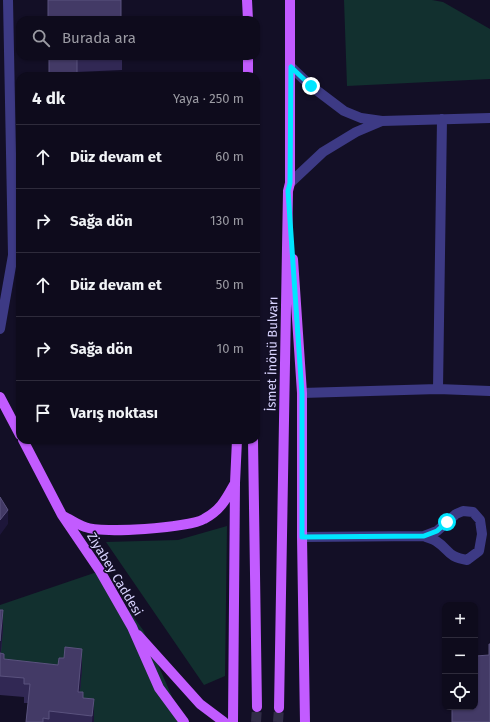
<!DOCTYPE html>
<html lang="tr">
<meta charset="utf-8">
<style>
:root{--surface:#0e0b1c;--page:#1c1929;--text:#f1f3f6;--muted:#9b9ba3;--line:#2e2b3b}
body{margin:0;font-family:"Fira Sans",sans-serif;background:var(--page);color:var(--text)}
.controls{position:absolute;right:12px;bottom:12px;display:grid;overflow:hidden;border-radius:8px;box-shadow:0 1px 3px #0004}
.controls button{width:36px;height:36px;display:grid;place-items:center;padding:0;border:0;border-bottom:1px solid var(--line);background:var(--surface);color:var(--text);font:20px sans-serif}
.stop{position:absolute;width:12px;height:12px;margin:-9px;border:3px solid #00e5ff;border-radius:50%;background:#fff}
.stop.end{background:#00e5ff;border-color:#fff;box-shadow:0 1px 4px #0008}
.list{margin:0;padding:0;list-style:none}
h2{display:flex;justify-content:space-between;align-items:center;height:52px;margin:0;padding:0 16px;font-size:17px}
h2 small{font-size:13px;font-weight:400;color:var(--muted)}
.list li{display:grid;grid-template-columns:26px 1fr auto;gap:12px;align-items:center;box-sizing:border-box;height:64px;padding:0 16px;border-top:1px solid var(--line)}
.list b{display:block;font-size:15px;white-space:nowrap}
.list em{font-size:13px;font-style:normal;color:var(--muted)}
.icon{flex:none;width:22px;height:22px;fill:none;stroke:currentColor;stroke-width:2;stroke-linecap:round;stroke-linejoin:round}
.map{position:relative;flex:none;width:490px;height:722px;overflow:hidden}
.search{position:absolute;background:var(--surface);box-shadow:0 1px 3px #0004;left:16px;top:16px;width:244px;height:44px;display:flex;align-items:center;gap:10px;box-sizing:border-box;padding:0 14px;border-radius:12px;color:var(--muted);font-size:15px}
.panel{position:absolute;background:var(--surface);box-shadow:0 1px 3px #0004;left:16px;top:72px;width:244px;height:372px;border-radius:12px}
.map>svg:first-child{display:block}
.green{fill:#12302f}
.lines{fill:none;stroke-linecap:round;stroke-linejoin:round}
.major-tunnel{stroke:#312d47;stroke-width:10;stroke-dasharray:10 5;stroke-linecap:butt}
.minor{stroke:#3d3a85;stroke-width:10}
.major{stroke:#c25bff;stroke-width:10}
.wall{fill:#312854}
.shaded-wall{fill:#1d163a}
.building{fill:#433a66;stroke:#5a527e}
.route{stroke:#00e5ff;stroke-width:5}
.labels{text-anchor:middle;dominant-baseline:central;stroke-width:3;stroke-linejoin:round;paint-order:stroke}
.street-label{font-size:13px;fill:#d9d4ff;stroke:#130f26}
</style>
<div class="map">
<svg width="490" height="722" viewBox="0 0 490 722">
<rect width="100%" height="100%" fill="#130f26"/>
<path class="green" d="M344,0h88l11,2 47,27v50l-143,7z
M227,526l-2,150 -21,9 -98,-143 72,-2z
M100,571l43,59 40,92h-89v-4l-16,-7 4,-43 -82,4v-67z"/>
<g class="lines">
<path class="major-tunnel" d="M256,722l1,-15
M278,722l1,-14"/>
<path class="minor" d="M291,67l20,19 33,25 17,7 21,3 108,-3
M290,183l33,-31 33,-20 26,-11
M0,329l13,-74 -5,-255
M438,389l4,-270
M302,393l136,-4 52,2
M302,537l122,-1c4,2 9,3 12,5 14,9 11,16 31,19l12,-9 3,-17 -2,-14 -7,-8 -10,-1 -7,3 -19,17 -13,5"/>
<path class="major" d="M247,0l1,20
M248,56v20
M293,259l9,134v144l3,185
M0,397l20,38
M23,440l39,75 38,56 32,56 27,61 25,34
M253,440l4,267
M63,516c7,3 15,9 22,11 17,7 103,1 119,-8 17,-9 22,-20 31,-36
M138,635l62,69 24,18
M279,708l9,-517 2,-8v-183
M233,722l2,-239 2,-43"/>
</g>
<path class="wall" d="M49,56h73v14l-45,2z
M0,610l3,19 -2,24 3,7 78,8 -2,24 14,26v4h-68l2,-19h-4v-6l-24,-2z"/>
<path class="shaded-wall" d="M8,510v14l-8,11v-15z
M3,610v19l-3,31v-19z
M82,649v19l-4,43v-19z
M94,699v23h-2z"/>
<path class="building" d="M48,0h73v20h-73z
M49,56h59l-31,1v19h-28z
M0,497l8,13 -8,10z
M0,610h3l-3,31z
M489,644h1v78h-38v-15h23v-62h1v11l13,-1z
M65,647l17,2 -4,43h5v6l11,1 -2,17 -43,-5v8l-6,-1v4h-17l4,-38h-6v-6l-24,-2v-23l4,1v5l54,6 1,-7h5z"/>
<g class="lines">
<path class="route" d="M311,86l-20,-19 -1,116 -2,8 14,203v143l122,-1 13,-5 10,-9"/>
</g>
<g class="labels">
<g class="street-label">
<text transform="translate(272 354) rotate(-89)">İsmet İnönü Bulvarı</text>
<text transform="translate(115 574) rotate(59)">Ziyabey Caddesi</text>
</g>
</g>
</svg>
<div class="controls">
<button>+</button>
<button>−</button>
<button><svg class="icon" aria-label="locate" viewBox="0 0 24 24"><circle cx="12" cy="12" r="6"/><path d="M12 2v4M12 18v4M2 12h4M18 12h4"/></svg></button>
</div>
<div class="stop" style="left:447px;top:522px"></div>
<div class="stop end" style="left:311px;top:86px"></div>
<div class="search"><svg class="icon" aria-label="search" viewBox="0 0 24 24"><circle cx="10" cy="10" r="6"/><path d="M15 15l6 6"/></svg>Burada ara</div>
<section class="panel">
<h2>4 dk<small>Yaya · 250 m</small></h2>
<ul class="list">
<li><svg class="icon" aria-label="ahead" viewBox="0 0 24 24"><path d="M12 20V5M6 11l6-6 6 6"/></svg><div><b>Düz devam et</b></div><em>60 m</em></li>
<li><svg class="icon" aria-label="right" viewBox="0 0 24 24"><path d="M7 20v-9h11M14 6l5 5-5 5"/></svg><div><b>Sağa dön</b></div><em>130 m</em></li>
<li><svg class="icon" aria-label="ahead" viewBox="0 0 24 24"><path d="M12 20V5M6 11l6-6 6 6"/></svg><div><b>Düz devam et</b></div><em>50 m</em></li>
<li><svg class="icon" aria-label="right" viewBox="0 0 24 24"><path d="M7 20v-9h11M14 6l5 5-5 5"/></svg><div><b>Sağa dön</b></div><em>10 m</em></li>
<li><svg class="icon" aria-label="arrive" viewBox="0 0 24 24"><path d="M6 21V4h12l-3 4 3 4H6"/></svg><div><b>Varış noktası</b></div></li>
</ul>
</section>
</div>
